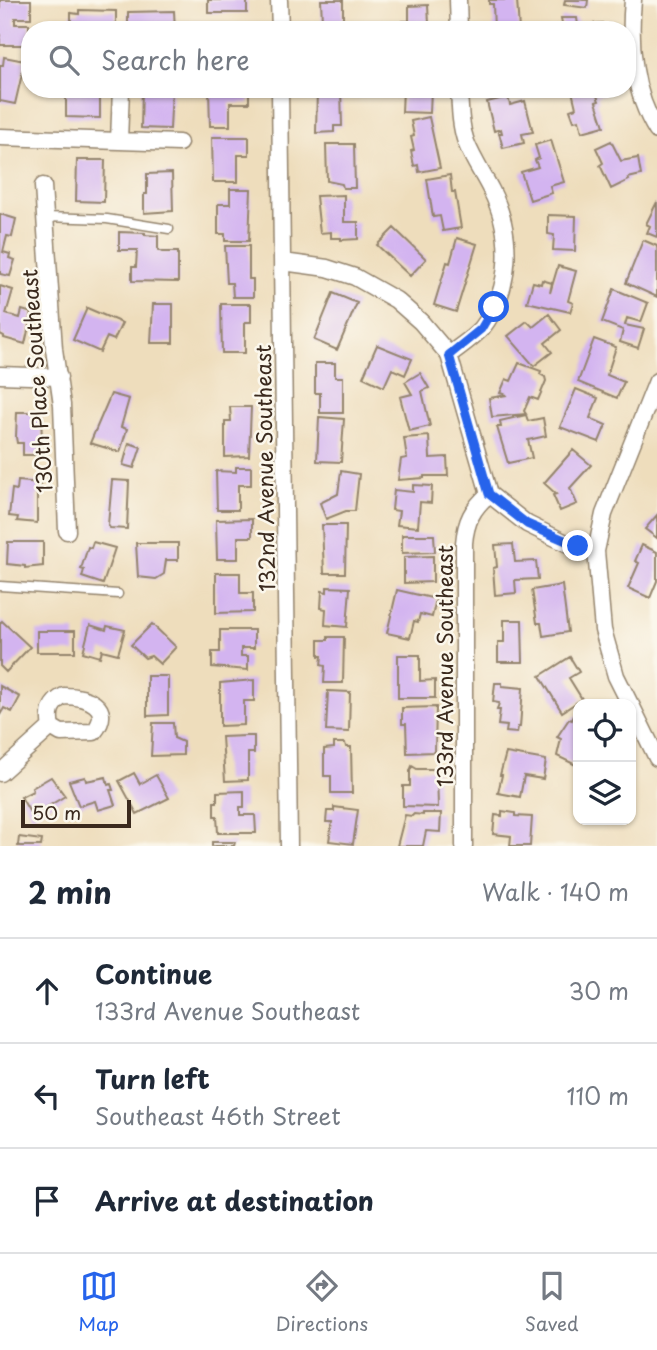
<!DOCTYPE html>
<meta charset="utf-8">
<style>
:root{--surface:#fff;--page:#f2f2f3;--text:#1f2937;--muted:#747a83;--line:#e0e1e3;--accent:#2563eb}
body{margin:0;font-family:"Playpen Sans",sans-serif;background:var(--page);color:var(--text)}
.controls{position:absolute;right:21px;bottom:21px;display:grid;overflow:hidden;border-radius:14px;box-shadow:0 2px 5px #0004}
.controls button{width:63px;height:63px;display:grid;place-items:center;padding:0;border:0;border-bottom:2px solid var(--line);background:var(--surface);color:var(--text);font:35px sans-serif}
.scale{position:absolute;left:21px;bottom:18px;width:110px;box-sizing:border-box;padding-left:7px;border:4px solid #3b2a1e;border-top:0;font-size:19px;line-height:24px;white-space:nowrap;color:#3b2a1e;-webkit-text-stroke:5px #fbf7ec;paint-order:stroke}
.stop{position:absolute;width:21px;height:21px;margin:-16px;border:5px solid #2563eb;border-radius:50%;background:#fff}
.stop.end{background:#2563eb;border-color:#fff;box-shadow:0 2px 7px #0008}
.list{margin:0;padding:0;list-style:none}
h2{display:flex;justify-content:space-between;align-items:center;height:91px;margin:0;padding:0 28px;font-size:30px}
h2 small{font-size:23px;font-weight:400;color:var(--muted)}
.list li{display:grid;grid-template-columns:46px 1fr auto;gap:21px;align-items:center;box-sizing:border-box;height:105px;padding:0 28px;border-top:2px solid var(--line)}
.list b{display:block;font-size:26px;white-space:nowrap}
.list p{margin:0;font-size:23px;white-space:nowrap;color:var(--muted)}
.list em{font-size:23px;font-style:normal;color:var(--muted)}
.icon{flex:none;width:38px;height:38px;fill:none;stroke:currentColor;stroke-width:2;stroke-linecap:round;stroke-linejoin:round}
.map{position:relative;flex:none;width:657px;height:846px;overflow:hidden}
.search{position:absolute;background:var(--surface);box-shadow:0 2px 5px #0004;left:21px;right:21px;top:21px;height:77px;display:flex;align-items:center;gap:18px;box-sizing:border-box;padding:0 24px;border-radius:28px;color:var(--muted);font-size:26px}
.sheet{height:406px;background:var(--surface)}
nav{display:flex;justify-content:space-around;align-items:center;box-sizing:border-box;height:98px;border-top:2px solid var(--line);background:var(--surface);font-size:19px;color:var(--muted)}
nav a{display:grid;justify-items:center;gap:4px}
nav .on{color:var(--accent)}
.map>svg:first-child{display:block}
.building{fill:#d3b4f0}
.lines{fill:none;stroke-linecap:round;stroke-linejoin:round}
.lane-casing{stroke:#94846d;stroke-width:11}
.street-casing{stroke:#94846d;stroke-width:19}
.lane{stroke:#fff;stroke-width:8}
.street{stroke:#fff;stroke-width:16}
.route{stroke:#2563eb;stroke-width:9}
.labels{text-anchor:middle;dominant-baseline:central;stroke-width:5;stroke-linejoin:round;paint-order:stroke}
.street-label{font-size:21px;fill:#3b2a1e;stroke:#fbf7ec}
</style>
<div class="map">
<svg width="657" height="846" viewBox="0 0 657 846">
<rect width="100%" height="100%" fill="#fbf7ec"/>
<filter id="ink" filterUnits="userSpaceOnUse"><feTurbulence type="fractalNoise" baseFrequency=".0143" numOctaves="2"/><feDisplacementMap in="SourceGraphic" scale="14" xChannelSelector="R" yChannelSelector="G"/><feConvolveMatrix kernelMatrix="1 2 1 2 8 2 1 2 1" color-interpolation-filters="sRGB"/></filter>
<filter id="wash" filterUnits="userSpaceOnUse"><feTurbulence type="fractalNoise" baseFrequency=".00686" numOctaves="4" result="noise"/><feDisplacementMap in="SourceGraphic" scale="28" xChannelSelector="R" yChannelSelector="G"/><feGaussianBlur stdDeviation="1.57" result="paint"/><feColorMatrix in="noise" values="0 0 0 0 0 0 0 0 0 0 0 0 0 0 0 0 0 1.4 0 .05"/><feComposite in="paint" operator="in"/></filter>
<g filter="url(#wash)">
<rect width="100%" height="100%" fill="#eeddbc"/>
<g id="blocks">
<path class="building" d="M0,0h31v18h-16v6h14v21h-29z
M208,0h39v13h-39z
M321,0h22v21h-21z
M489,0h28l2,30h-25l-1,-26h-4z
M565,0h23l-1,8 -23,-3z
M428,5l1,19h-4v6h-23v-9h7v-15z
M79,10l37,1v19h-45v-17l8,1z
M174,11l1,19h-47v-18z
M561,18h16l1,7 24,-2v7h-39z
M202,26h46v4h-46z
M4,57l21,4 -10,43 -15,-3v-36h3z
M66,89h34v29l-34,-1z
M142,89h30l-2,40 -29,-1z
M209,89h40v14h-19v23h-20z
M317,89h24l1,37h-8v6l-18,1z
M403,89h28l-1,24 -28,-1z
M486,89h20v4h-20z
M580,89h30l1,3 -14,4 2,5 -3,1 8,24 -22,6 -3,-12 -5,1 -4,-11 6,-2 -4,-17z
M508,97l2,8 15,-4 8,31 -11,2 2,9 -21,5 -4,-15h3l-1,-4 -7,2 -7,-29z
M429,117l11,51 -21,4 -1,-7 -4,1 -3,-15 3,-1 -3,-13 3,-1 -3,-15z
M212,137h37v18h-11v27h-25z
M551,140l13,42 -14,4 2,7 -22,7 -9,-28 17,-5 -3,-7 4,-2 -4,-13z
M611,141l10,20 17,-3 3,17 -13,3 1,2 -18,9 -11,-24 3,-2 -7,-15z
M326,144h28l1,44h-12l-1,-4 -15,-3z
M77,160h28l-1,42 -28,-1z
M172,173l1,38 -29,2v-19h3v-20z
M450,175l2,17h3l6,36 -18,3 -3,-15 -7,1 -6,-38z
M230,189h21l-2,52h-24v-7h-7v-30h12z
M344,195v27h14v17l-17,1v-2h-10v-6l-11,1 -4,-37z
M657,202v35l-10,-4 3,-7 -4,-2z
M0,214l16,5 -4,18 -5,-1 -4,16 7,2 -1,4 6,2 -5,16 -10,-2z
M548,215l28,1 -1,35 -22,-1 1,-15 -6,-1z
M394,228l32,31 -16,17 -33,-31z
M119,232l26,1v2l13,1v14l4,2h16v30l-46,-1v-14h4l1,-17h-18z
M457,238l20,6 -21,68 -22,-7 13,-43 3,1z
M643,240l14,6v51l-31,-14z
M225,246h24v33h4v18h-20l-1,-14h-5z
M558,266l18,5 -8,30 5,2 -3,9 -43,-10 6,-20 8,2 1,-4 10,3 -2,10z
M0,286l13,4 -7,24 14,4 2,-8 10,3 -7,31 -21,-6v-2l-4,-2z
M614,289l34,14 -7,19 -14,-4 -2,7 19,4 -6,19 -18,-6 3,-12 -21,-8z
M333,293l24,10 -20,47 -23,-10z
M153,304h20v39h-22z
M221,304h30v18h-6v31h-23z
M87,308l35,15 -8,17 -7,-3 -7,15 -27,-12z
M549,314l12,16 -16,13 7,9 -18,14 -26,-30 19,-15 6,6z
M594,339l22,8 -9,28 17,7 -7,16 -39,-16z
M377,345l35,14 -7,16 -13,-6 -8,18 -21,-10z
M315,363h20v14h8v36h-23v-20h-5z
M519,363l22,8 -1,3 5,3 1,4 -8,19 -8,-3 -6,14 2,3 -34,3 -3,-19 18,-3 -7,-2 6,-14 5,2z
M420,373l9,15 -7,3 8,35 -21,5 -9,-34 12,-3 -7,-12z
M576,389l22,9 -8,20 16,7 -7,17 -39,-15z
M111,394l18,5 -8,28 6,2 -7,23 -30,-9z
M230,407h21l-2,49 -24,1v-36h6z
M17,412h24l1,31h-3v12h-16v-12h-6l-1,-6z
M526,415l2,6 15,-3 3,18 -18,4 4,18 -24,5 -11,-36h4l-1,-6z
M319,417l25,2 -3,43 -24,-1z
M429,436l1,22 17,-1 1,19h-24v2l-26,2 3,-21 6,-1 -3,-20z
M129,443l12,4 -7,21 -11,-3z
M573,450l18,15 -21,23 7,16 -17,7 -7,-16 3,-1 -12,-11z
M236,467h15v18h-13v25h-21l-1,-39 20,1z
M341,471l18,3 -4,37h-9l-20,8 -6,-16 18,-9z
M112,480l17,1 -2,48 -17,-1 -2,-3z
M18,481l23,2 -2,12h-2v28l-20,-2 1,-4 -9,-1 3,-27 5,1z
M413,485l19,1 -1,17 -11,-1 -2,25 -21,-2 2,-14 -7,-1 2,-20 19,2z
M657,515v23l-12,-9z
M252,519v18h-14v22h-21l-1,-39z
M322,525h24l-1,48h-21z
M402,535h32l1,17 -33,1z
M8,542h35v24l-18,2v-2l-18,-2z
M93,542l22,6 -12,36 -21,-7 2,-7 -3,-1 7,-22 3,1z
M136,543h42v17h-12l-2,14 -8,5 -18,-2z
M513,544l2,18 21,-1 2,18 -23,1 1,13 -21,2 -2,-27 4,-1 -2,-22z
M642,545l15,7v29l-7,17 -22,-10 11,-25 -4,-2z
M433,556v26l-29,1v-26z
M216,573h24v20h13v19l-37,1z
M562,585l6,47 -25,4 -2,-13h-4l-5,-33z
M327,587l23,1 -3,39 -22,-2 1,-16 -5,-1 1,-17 5,1z
M397,590l39,9 -4,18 -12,-3 -2,8 -4,-1 -4,17 -23,-5z
M504,620h18l1,42h-25v-20h6z
M2,621l28,26 -24,25 -6,-6v-43z
M152,624l24,23 -16,17 -9,-8 -6,2 -14,-13z
M90,625l16,5 1,-4 18,4 -7,24 -16,-4 -2,7 -17,-5z
M220,630h34v18h-13v8h7v14l-36,-3v-15h8z
M37,631h38v21h-38z
M328,637h16l-1,46h-19l1,-17 -4,-1 1,-9h-3v-16h9z
M398,655h22v26l15,-1v18h-37z
M570,657l9,15 -10,6 13,21 -20,13 -22,-36z
M147,676h21v39l-21,1z
M254,680v21h-10v24l-24,1v-43z
M495,683h7v3l21,2 -3,39h-2l-1,6 -11,-1 1,-6 -9,-1 2,-15h-3l2,-7 -6,-1z
M0,686l20,11 -8,15 -8,-4 -4,7z
M328,691l22,1 -1,40 -23,-1z
M436,707l-1,45 -28,1 -1,-29h-4v-16z
M574,716l4,2v41l-2,6 -19,-9 4,-17 -4,-2 12,-18 3,1z
M153,723h20l1,15 9,4v13l-32,1z
M246,736h8v17h-6v27l-23,1 -3,-44z
M334,743h11l1,4h5l1,46h-21v-17h-7v-27l10,-1z
M506,753l40,7 -3,19 -19,-3 -4,21 -22,-4 4,-18h-2z
M412,766l5,3h15l5,3 1,35 -35,-1v-20h7v-15z
M134,773l6,11 16,-9 13,23 -32,16 -18,-33z
M51,777l14,19 -33,20 -11,-19 12,-6 -1,-3z
M85,777l1,4 20,-4 2,8 3,-1 2,6h-3l5,15 -17,5 -3,-9 -16,5 -10,-25z
M244,791v16h-4v8h15l1,18h-38l-1,-17h-3v-14h3v-10z
M334,807l24,3 -5,34 -24,-3 3,-19h-6l1,-11h7z
M502,811l13,2v3l17,1 -2,29h-20l1,-10 -18,-2 2,-19 7,1z
M423,813h18l-1,19 -14,-1 -3,15h-26l8,-31 7,1 2,-2 9,1z
M19,837l23,3 -1,6h-23z
M212,842h23l-1,4h-22z"/>
</g>
</g>
<g filter="url(#ink)">
<use href="#blocks" fill-opacity="0" stroke="#94846d" stroke-width="2"/>
<g class="lines">
<defs>
<path id="lane" d="M45,217l62,2 62,10
M0,586l118,8"/>
<path id="street" d="M279,0l1,30
M458,0l1,30
M633,0c-4,43 0,93 24,131
M280,89l9,757
M0,137l179,6
M119,141l2,-52
M43,186l11,163 8,56 5,126
M283,262l44,6 28,9 41,23 25,22 28,33 40,139 38,30 39,19 30,8
M449,355c10,-8 24,-17 33,-27 31,-40 31,-95 9,-138 -8,-16 -18,-30 -25,-48 -6,-17 -6,-35 -7,-53
M0,375l59,2
M64,696c21,0 51,10 30,36l-33,1 -10,-6c-3,-14 -1,-24 13,-31z
M630,704l-14,-28 -13,-46 -7,-79 8,-37 53,-133
M631,705l26,53
M0,773l51,-46
M464,846v-303c2,-22 8,-34 25,-49"/>
</defs>
<use href="#lane" class="lane-casing"/>
<use href="#street" class="street-casing"/>
<use href="#lane" class="lane"/>
<use href="#street" class="street"/>
</g>
</g>
<g class="lines" filter="url(#ink)">
<path class="route" d="M494,307l-13,22 -32,26 40,139 38,30 51,22"/>
</g>
<g class="labels">
<g class="street-label">
<text transform="translate(36 381) rotate(-94)">130th Place Southeast</text>
<text transform="translate(264 468) rotate(-91)">132nd Avenue Southeast</text>
<text transform="translate(444 666) rotate(-90)">133rd Avenue Southeast</text>
</g>
</g>
</svg>
<div class="controls">
<button><svg class="icon" aria-label="locate" viewBox="0 0 24 24"><circle cx="12" cy="12" r="6"/><path d="M12 2v4M12 18v4M2 12h4M18 12h4"/></svg></button>
<button><svg class="icon" aria-label="layers" viewBox="0 0 24 24"><path d="M12 4l9 5-9 5-9-5zM3 14l9 5 9-5"/></svg></button>
</div>
<div class="scale">50 m</div>
<div class="stop" style="left:494px;top:307px"></div>
<div class="stop end" style="left:578px;top:546px"></div>
<div class="search"><svg class="icon" aria-label="search" viewBox="0 0 24 24"><circle cx="10" cy="10" r="6"/><path d="M15 15l6 6"/></svg>Search here</div>
</div>
<section class="sheet">
<h2>2 min<small>Walk · 140 m</small></h2>
<ul class="list">
<li><svg class="icon" aria-label="ahead" viewBox="0 0 24 24"><path d="M12 20V5M6 11l6-6 6 6"/></svg><div><b>Continue</b><p>133rd Avenue Southeast</p></div><em>30 m</em></li>
<li><svg class="icon" aria-label="left" viewBox="0 0 24 24"><path d="M17 20v-9H6M10 6l-5 5 5 5"/></svg><div><b>Turn left</b><p>Southeast 46th Street</p></div><em>110 m</em></li>
<li><svg class="icon" aria-label="arrive" viewBox="0 0 24 24"><path d="M6 21V4h12l-3 4 3 4H6"/></svg><div><b>Arrive at destination</b></div></li>
</ul>
</section>
<nav>
<a class="on"><svg class="icon" aria-label="map" viewBox="0 0 24 24"><path d="M3 6l6-2 6 2 6-2v14l-6 2-6-2-6 2zM9 4v14M15 6v14"/></svg>Map</a>
<a><svg class="icon" aria-label="directions" viewBox="0 0 24 24"><path d="M12 3l9 9-9 9-9-9zM9 14v-3h6M13 9l2 2-2 2"/></svg>Directions</a>
<a><svg class="icon" aria-label="saved" viewBox="0 0 24 24"><path d="M7 4h10v16l-5-4-5 4z"/></svg>Saved</a>
</nav>
